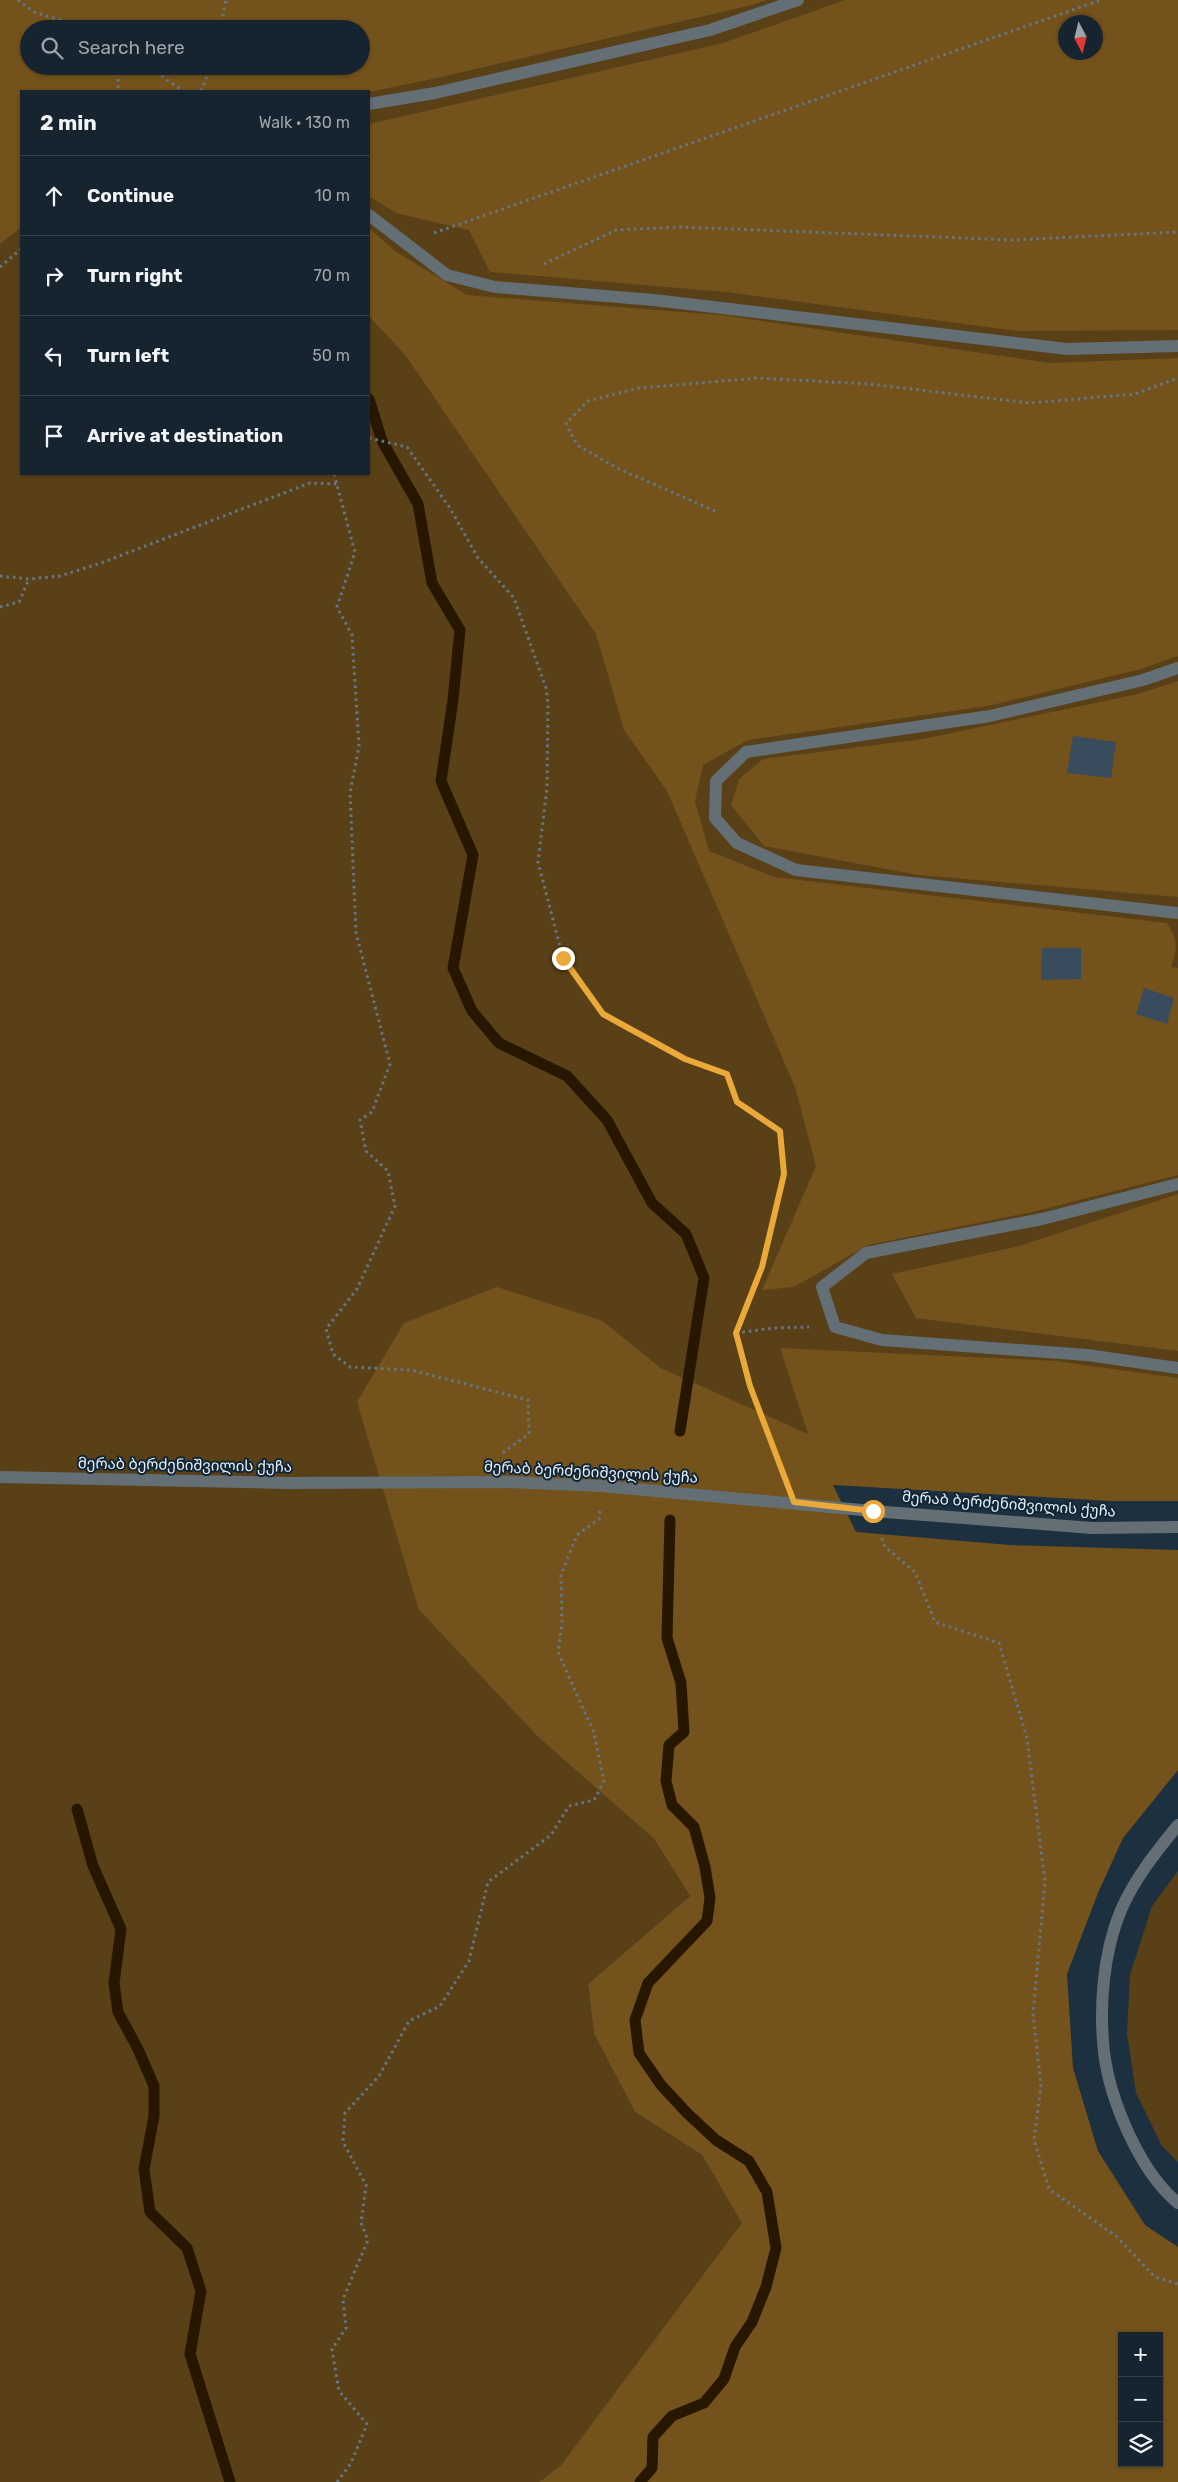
<!DOCTYPE html>
<meta charset="utf-8">
<style>
:root{--surface:#15242f;--page:#1e2c37;--text:#f1f3f6;--muted:#9da4aa;--line:#34414b}
body{margin:0;font-family:Rubik,"Noto Sans Georgian",sans-serif;background:var(--page);color:var(--text)}
.controls{position:absolute;right:15px;bottom:15px;display:grid;overflow:hidden;border-radius:0px;box-shadow:0 1px 4px #0004}
.controls button{width:45px;height:45px;display:grid;place-items:center;padding:0;border:0;border-bottom:1px solid var(--line);background:var(--surface);color:var(--text);font:25px sans-serif}
.compass{position:absolute;left:1058px;top:15px;width:45px;height:45px;border-radius:50%;background:var(--surface);box-shadow:0 1px 4px #0004;rotate:173deg}
.stop{position:absolute;width:15px;height:15px;margin:-11px;border:4px solid #eba93a;border-radius:50%;background:#fff}
.stop.end{background:#eba93a;border-color:#fff;box-shadow:0 1px 5px #0008}
.list{margin:0;padding:0;list-style:none}
h2{display:flex;justify-content:space-between;align-items:center;height:65px;margin:0;padding:0 20px;font-size:21px}
h2 small{font-size:16px;font-weight:400;color:var(--muted)}
.list li{display:grid;grid-template-columns:32px 1fr auto;gap:15px;align-items:center;box-sizing:border-box;height:80px;padding:0 20px;border-top:1px solid var(--line)}
.list b{display:block;font-size:19px;white-space:nowrap}
.list em{font-size:16px;font-style:normal;color:var(--muted)}
.icon{flex:none;width:28px;height:28px;fill:none;stroke:currentColor;stroke-width:2;stroke-linecap:round;stroke-linejoin:round}
.map{position:relative;flex:none;width:1178px;height:2482px;overflow:hidden}
.search{position:absolute;background:var(--surface);box-shadow:0 1px 4px #0004;left:20px;top:20px;width:350px;height:55px;display:flex;align-items:center;gap:12px;box-sizing:border-box;padding:0 18px;border-radius:28px;color:var(--muted);font-size:19px}
.panel{position:absolute;background:var(--surface);box-shadow:0 1px 4px #0004;left:20px;top:90px;width:350px;height:385px;border-radius:0px}
.map>svg:first-child{display:block}
.green{fill:#594017;fill-rule:evenodd}
.forest{fill:#74521b;fill-rule:evenodd}
.lines{fill:none;stroke-linecap:round;stroke-linejoin:round}
.stream{stroke:#281700;stroke-width:11}
.building{fill:#384c5d}
.path{stroke:#667784;stroke-width:3;stroke-dasharray:2.5 4;stroke-linecap:butt}
.service{stroke:#646e75;stroke-width:12}
.tertiary{stroke:#646e75;stroke-width:12}
.route{stroke:#eba93a;stroke-width:6}
.labels{text-anchor:middle;dominant-baseline:central;stroke-width:4;stroke-linejoin:round;paint-order:stroke}
.street-label{font-size:15px;fill:#e3eff9;stroke:#122634}
</style>
<div class="map">
<svg width="1178" height="2482" viewBox="0 0 1178 2482">
<rect width="100%" height="100%" fill="#1c303f"/>
<path class="green" d="M250,0h928v1461l-369,-26 -148,-67 -58,-47 -184,289 118,126 117,103 36,57 -102,88 6,50 41,78 67,43 41,68 -182,242 -22,17h-539v-2238l21,-16v246h348v-383h-146l7,-25h131v-37zM1066,22h30v30h-30z
M1178,1871v291l-16,-16 -26,-53 -9,-59 3,-59 22,-69z"/>
<path class="forest" d="M0,0h766l-14,5 -315,73 -68,14 -348,-1v137l-21,16zM29,29h332v37h-332z
M845,0h333v330l-161,1 -291,-39 -236,-20 -21,-42 -73,-17 -27,-17v-72l354,-81zM1066,22h30v30h-30z
M369,228l26,23 72,44 254,20 329,48 128,-5v298l-37,13 -153,37 -240,34 -45,25 -8,36 14,50 65,26 393,46c11,17 11,24 4,44l7,1v207l-146,37 -164,33 -74,42 -32,3 54,-124 -21,-79 -128,-296 -43,-61 -28,-96 -190,-278 -37,-40z
M1178,681v216l-260,-22 -154,-29 -33,-41 8,-26 24,-20 160,-20 215,-45z
M1178,1194v157l-262,-33 -24,-44 127,-28z
M497,1287l106,34 58,47 147,66 -28,-86 276,13 122,17v123h-67l-278,-16 23,47 154,13 168,5v220l-55,68 -25,55 -31,81 6,94 25,83 47,74 33,22v235h-639l22,-17 181,-242 -40,-68 -67,-43 -41,-78 -6,-50 102,-88 -36,-57 -117,-103 -118,-126 -62,-208 47,-79zM1122,2336h37v127h-37z"/>
<g class="lines">
<path class="stream" d="M369,399l13,42 36,63 14,79 28,47 -7,70 -12,81 32,74 -20,113 19,43 27,32 68,33 40,44 45,83 34,31 18,44 -24,153
M77,1809l16,57 28,63 -7,54 4,29 20,37 16,37v30l-10,53 6,43 37,36 14,43 -11,63 40,128
M640,2482l12,-14 1,-31 19,-21 32,-13 20,-24 11,-32 17,-25 14,-35 10,-39 -9,-56 -18,-31 -33,-21 -29,-27 -26,-28 -22,-32 -4,-33 13,-37 59,-62 3,-23 -5,-31 -11,-40 -22,-22 -6,-24 3,-36 15,-13 -3,-49 -14,-45 3,-118"/>
</g>
<path class="building" d="M1073,736l43,6 -5,36 -44,-5z
M1042,948h39v31l-40,1z
M1144,988l30,10 -7,26 -31,-10z"/>
<g class="lines">
<path class="path" d="M18,0l16,12 56,17
M220,29l6,-29
M118,66v25
M153,66l7,9 23,16
M201,91l10,-25
M434,233l667,-233
M544,264l72,-34 65,-3 332,13 165,-8
M0,267l21,-18
M369,438l38,9 43,61 28,50 36,40 32,90 2,16 -1,84 -9,74 25,96 40,56 82,45 42,15 10,27 43,30 4,43 -22,93 -26,66 14,54 34,90
M334,474l21,78 -18,55 15,28 7,111 -9,47 6,140 34,131 -18,48 -12,8 6,31 22,20 7,35 -38,83 -31,40 7,25 17,13 61,3 117,30 1,34 -25,18v4
M715,511l-96,-42 -42,-24 -11,-22 22,-22 51,-13 119,-10 111,6 161,19 105,-9 43,-16
M0,576l29,3 31,-3 41,-13 209,-80 27,1
M0,607l19,-5 10,-23
M736,1333l38,-5 35,-1
M882,1538l3,9 30,25 20,50 64,21 28,95 18,144 -12,132 8,71 -7,55 15,49 67,47 39,41 23,7
M337,2482l14,-19 16,-39 -28,-33 -7,-42 14,-21 -3,-29 25,-59 -7,-17 5,-38 -23,-43 2,-29 34,-37 30,-55 31,-15 29,-45 19,-79 63,-47 18,-29 25,-6 10,-19 -10,-48 -36,-81 4,-28 -1,-49 16,-40 22,-16 1,-8"/>
<path class="service" d="M369,104l66,-11 275,-63 88,-30
M369,215l78,60 48,12 159,13 413,49 111,-3
M1178,668l-35,12 -153,36 -244,36 -30,29 -1,37 22,25 59,27 382,43
M1178,1184l-136,35 -176,34 -44,34 13,40 47,13 205,15 91,13"/>
<path class="tertiary" d="M0,1477l288,6 218,-1 95,4 272,25 219,17 86,-1
M1178,1825c-22,27 -43,53 -57,85 -18,43 -22,97 -17,142 6,49 36,120 74,151"/>
</g>
<g class="lines">
<path class="route" d="M563,958l40,56 82,45 42,15 10,28 43,29 4,43 -22,93 -26,66 14,53 44,116 79,9"/>
</g>
<g class="labels">
<g class="street-label">
<text transform="translate(185 1465) rotate(1)">მერაბ ბერძენიშვილის ქუჩა</text>
<text transform="translate(591 1472) rotate(3)">მერაბ ბერძენიშვილის ქუჩა</text>
<text transform="translate(1009 1504) rotate(4)">მერაბ ბერძენიშვილის ქუჩა</text>
</g>
</g>
</svg>
<div class="controls">
<button>+</button>
<button>−</button>
<button><svg class="icon" aria-label="layers" viewBox="0 0 24 24"><path d="M12 4l9 5-9 5-9-5zM3 14l9 5 9-5"/></svg></button>
</div>
<svg class="compass" viewBox="-18 -18 36 36"><path d="M0-13l5 13h-10z" fill="#e53935"/><path d="M0 13l5-13h-10z" fill="#9da4aa"/></svg>
<div class="stop" style="left:873px;top:1511px"></div>
<div class="stop end" style="left:563px;top:958px"></div>
<div class="search"><svg class="icon" aria-label="search" viewBox="0 0 24 24"><circle cx="10" cy="10" r="6"/><path d="M15 15l6 6"/></svg>Search here</div>
<section class="panel">
<h2>2 min<small>Walk · 130 m</small></h2>
<ul class="list">
<li><svg class="icon" aria-label="ahead" viewBox="0 0 24 24"><path d="M12 20V5M6 11l6-6 6 6"/></svg><div><b>Continue</b></div><em>10 m</em></li>
<li><svg class="icon" aria-label="right" viewBox="0 0 24 24"><path d="M7 20v-9h11M14 6l5 5-5 5"/></svg><div><b>Turn right</b></div><em>70 m</em></li>
<li><svg class="icon" aria-label="left" viewBox="0 0 24 24"><path d="M17 20v-9H6M10 6l-5 5 5 5"/></svg><div><b>Turn left</b></div><em>50 m</em></li>
<li><svg class="icon" aria-label="arrive" viewBox="0 0 24 24"><path d="M6 21V4h12l-3 4 3 4H6"/></svg><div><b>Arrive at destination</b></div></li>
</ul>
</section>
</div>
